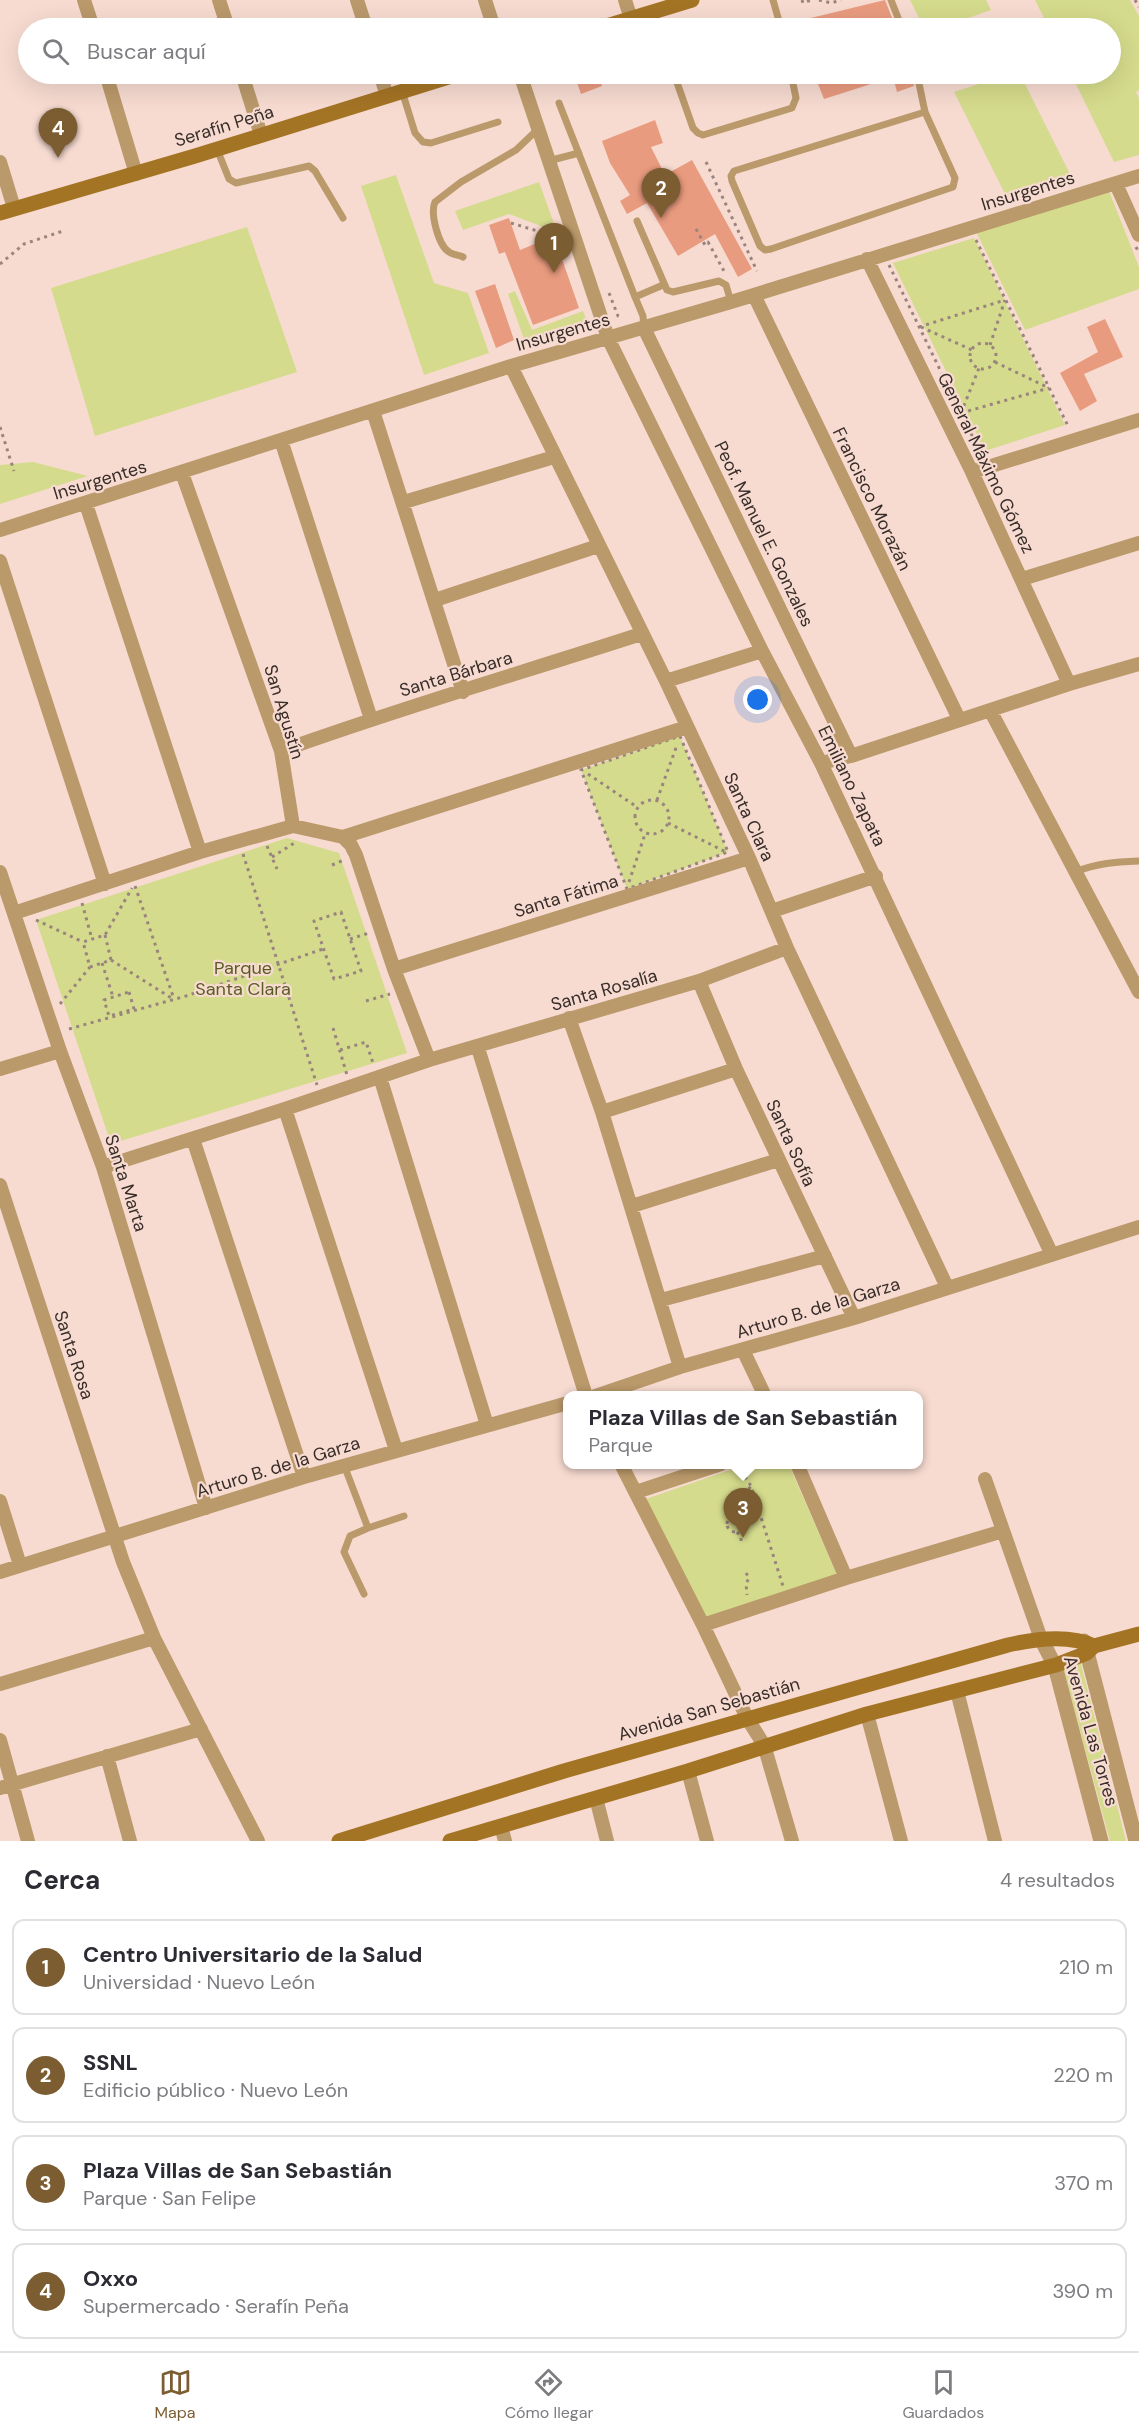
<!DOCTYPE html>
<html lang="es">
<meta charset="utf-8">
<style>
:root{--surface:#fff;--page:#f7f7f7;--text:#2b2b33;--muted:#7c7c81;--line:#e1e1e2;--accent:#7c5d32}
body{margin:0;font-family:"DM Sans",sans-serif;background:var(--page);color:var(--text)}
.you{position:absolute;left:758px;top:700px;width:21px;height:21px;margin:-15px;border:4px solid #fff;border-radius:50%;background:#1a73e8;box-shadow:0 0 0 9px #1a73e833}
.badge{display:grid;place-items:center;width:39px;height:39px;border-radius:50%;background:var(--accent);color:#fff;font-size:20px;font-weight:700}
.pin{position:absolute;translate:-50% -50px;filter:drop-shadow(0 2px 3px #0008)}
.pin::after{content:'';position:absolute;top:32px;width:21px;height:18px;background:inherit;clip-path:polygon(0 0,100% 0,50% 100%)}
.popup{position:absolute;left:563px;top:1391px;width:360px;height:78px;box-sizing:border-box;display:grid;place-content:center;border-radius:12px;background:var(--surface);filter:drop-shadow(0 2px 4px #0005);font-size:20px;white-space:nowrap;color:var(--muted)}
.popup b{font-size:22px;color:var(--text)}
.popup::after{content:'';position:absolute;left:50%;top:100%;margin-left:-12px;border:12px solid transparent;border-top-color:var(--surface)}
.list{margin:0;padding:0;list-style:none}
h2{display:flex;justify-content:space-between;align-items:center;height:78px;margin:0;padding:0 24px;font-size:26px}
h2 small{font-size:20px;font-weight:400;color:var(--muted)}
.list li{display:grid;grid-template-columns:39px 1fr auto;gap:18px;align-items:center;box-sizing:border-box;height:96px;margin:0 12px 12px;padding:0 12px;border:2px solid var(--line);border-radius:12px}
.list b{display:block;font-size:22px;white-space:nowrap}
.list p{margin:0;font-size:20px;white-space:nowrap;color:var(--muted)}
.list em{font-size:20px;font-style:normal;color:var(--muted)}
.icon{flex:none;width:33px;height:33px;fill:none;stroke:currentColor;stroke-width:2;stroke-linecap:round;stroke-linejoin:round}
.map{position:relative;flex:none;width:1139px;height:1841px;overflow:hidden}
.search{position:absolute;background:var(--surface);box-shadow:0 6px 24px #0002;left:18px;right:18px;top:18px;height:66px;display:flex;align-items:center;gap:15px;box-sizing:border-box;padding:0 21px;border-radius:33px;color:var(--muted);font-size:22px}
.sheet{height:510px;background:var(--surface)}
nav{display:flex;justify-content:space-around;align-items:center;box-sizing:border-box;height:84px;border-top:2px solid var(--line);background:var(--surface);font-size:16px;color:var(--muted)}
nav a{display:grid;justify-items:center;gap:3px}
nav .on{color:var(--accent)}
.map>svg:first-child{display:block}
.green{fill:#d5db8c}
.building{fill:#e99b7f}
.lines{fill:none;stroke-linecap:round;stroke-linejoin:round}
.path{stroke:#99857e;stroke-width:3;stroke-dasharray:3 4.5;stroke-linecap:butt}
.service{stroke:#ba996b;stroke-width:7}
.minor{stroke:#ba996b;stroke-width:14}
.tertiary{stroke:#ba996b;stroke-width:15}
.secondary{stroke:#a47425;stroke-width:15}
.labels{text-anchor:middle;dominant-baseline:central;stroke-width:4.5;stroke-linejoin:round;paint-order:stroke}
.street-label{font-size:18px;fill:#382d29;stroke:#f7dbd1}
.park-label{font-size:18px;fill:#595c22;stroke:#f7dbd1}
</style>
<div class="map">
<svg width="1139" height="1841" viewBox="0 0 1139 1841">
<rect width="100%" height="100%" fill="#f7dbd1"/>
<path class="green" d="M910,0h76l5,10 -51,18h-16z
M1035,0h95l9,16v74l-3,2 3,6v57l-25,7 -43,-88h39v-46h-61z
M1010,74h10l50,100 -64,22 -52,-104z
M396,175l38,108 34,10 21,60 -65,22 -63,-189z
M539,182l18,50 -48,-18 -46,16 -8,-19z
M1109,191l30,76v22l-114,41 -49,-98z
M247,227l50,145 -202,64 -44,-148z
M974,238l91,187 -80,26 -92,-188z
M515,291l17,39 51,-19 5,12 -62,22 -18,-51z
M33,462l55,14 -88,28v-39z
M680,736l48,116 -101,37 -46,-119z
M287,838l52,15 68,200 -296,91 -75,-224z
M744,1465h45l49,112 -134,44 -58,-122z
M1080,1660l46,181h-16l-48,-177z"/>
<path class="building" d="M885,0l11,28h-109l-1,-4z
M574,74h24l4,12 -21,8z
M814,74h98l2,12 -17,6 -4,-15 -69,22z
M655,120l8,23 -12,4 14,28 27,-15 60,109 -14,8 -23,-43 -37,22 -31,-53 -20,11 -7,-13 10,-6 -20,-32 -8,-22z
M509,218l11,32 34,-14 25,72 -46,17 -28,-73 -6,2 -10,-29z
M495,284l19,56 -18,8 -21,-57z
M1105,319l18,38 -39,17 13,27 -17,10 -20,-38 38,-21 -11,-25z"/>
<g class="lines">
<path class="path" d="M802,0l1,3 8,-3
M819,0l12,3 10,-3
M1135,0l4,7
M706,162l51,109
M511,223l43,13
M696,229l9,16 3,-3 16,29
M976,240l93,188
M1136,247l3,6
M0,264l24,-20 39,-13
M889,265l93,191
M609,293l9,23 4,2
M919,327l86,-27
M921,327l51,23
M970 356a13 13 0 1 1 26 0a13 13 0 1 1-26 0Z
M990,345l15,-45
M995,362l52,25
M961,413l88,-25
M961,413l18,-45
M0,427l14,44
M680,736l48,116 -101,37 -46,-119z
M588,774l49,33
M635 817a17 17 0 1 1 34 0a17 17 0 1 1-34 0Z
M657,800l20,-55
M668,823l58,29
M267,846l10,23
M243,854l74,231
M272,857l24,-15
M332,865l12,-5
M629,882l16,-48
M135,886l39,113
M82,903l10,36
M341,912l20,59 -27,8 -20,-58z
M36,920l47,22
M105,935l6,25 -21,7 -7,-25 22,-7 27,-47
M350,939l19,-6
M111,960l62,39
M102,963l11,34
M129,992l5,17 -25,7 -5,-16z
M366,1001l24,-7
M60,1004l30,-37
M333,1028l14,47
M69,1029l117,-33 137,-47
M340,1050l26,-8 8,24
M737,1464l14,22 32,100
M737,1515v-11l14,-18
M727 1524a8 8 0 1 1 16 0a8 8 0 1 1-16 0Z
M737,1532l4,5v7
M746,1573l3,5 -3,6 1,11"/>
<path class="service" d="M773,0l8,28
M891,0l11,28
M674,74l19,54 5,5 5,2 89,-27 4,-10 -5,-24
M917,74l8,38 30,66 -2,9 -182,62 -6,1 -5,-4 -28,-65 -1,-5 3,-5 191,-59
M402,91l13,42 8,9 8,1 67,-21
M559,103l76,194
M217,149l12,30 7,4 73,-17 6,5 28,47
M548,161l31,-8
M637,221l30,69 6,2 46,-11 7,4 5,17
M463,257c-4,-2 -10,-2 -14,-5 -11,-7 -19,-39 -14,-50l26,-20 55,-32 21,-20
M644,328l-1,-12 -8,-19 28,-12
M1075,872c22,-9 41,-10 64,-11
M344,1465l24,63 -18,8 -6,16 20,42
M368,1528l36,-12"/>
<path class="minor" d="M84,0l9,28
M219,0l9,28
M357,0l9,28
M485,0l9,28
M625,0l6,19
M106,74l30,100
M242,74l19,61
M380,74l7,22
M520,74l88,264 154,313 59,112 231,492
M0,162l14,46
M1116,184l23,51
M867,259l105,213 97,212
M754,295l205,424
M644,328l207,428
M511,366l155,315 83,177 38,90 160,339
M373,411l90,281
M281,440l90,279
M972,472l167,-52
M182,473l99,278 12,75
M404,502l150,-45
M86,504l114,348
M0,530l511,-164 220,-64 408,-126
M0,561l105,323
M1022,579l117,-36
M435,600l163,-54
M666,681l96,-30
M990,710l149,282
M281,751c119,-43 240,-78 360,-117
M821,763l30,-7 218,-72 70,-20
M343,837l344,-110
M0,872l60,179 43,116 103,341
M772,911l104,-35
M14,913l186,-61 93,-26 50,11 8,8 5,10 38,114 35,91
M394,969l355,-111
M699,981l37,88 118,249
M569,1018l33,94 78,255
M478,1048l108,348
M0,1069l60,-18
M380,1077l107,348
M285,1109l111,341
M602,1112l134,-43
M193,1139l111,338
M103,1167l182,-58 144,-49 270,-79 88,-33
M0,1185l123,377 31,76 104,203
M632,1206l146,-46
M661,1300l164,-44
M743,1350l22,46
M595,1396l85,-29 174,-49 285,-91
M621,1464l82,161 44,93 17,27 28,96
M797,1464l49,114
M985,1479l56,160
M636,1492l85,-28
M0,1501l20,64
M0,1572l304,-95 264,-74
M703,1625l143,-47 157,-47
M0,1684l154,-46
M957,1691l38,150
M867,1714l34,127
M0,1740l28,101
M107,1756l23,85
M688,1771l19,70
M0,1788l201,-59
M596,1798l11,43
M501,1826l4,15"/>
<path class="tertiary" d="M1041,1639l14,27 46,175
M1084,1641l52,200"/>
<path class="secondary" d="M600,28l92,-28
M0,213l195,-57 263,-82
M339,1841l225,-70 444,-126c26,-6 61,-11 86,1
M450,1841l238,-70 179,-57 189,-49 31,-12 7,-7 45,-12"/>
</g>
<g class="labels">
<g class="street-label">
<text transform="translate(224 126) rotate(-17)">Serafín Peña</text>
<text transform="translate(1028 191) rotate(-17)">Insurgentes</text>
<text transform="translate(563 332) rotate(-16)">Insurgentes</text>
<text transform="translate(986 463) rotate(64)">General Máximo Gómez</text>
<text transform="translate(100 480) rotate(-17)">Insurgentes</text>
<text transform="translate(872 499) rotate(64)">Francisco Morazán</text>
<text transform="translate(764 534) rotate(64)">Peof. Manuel E. Gonzales</text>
<text transform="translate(456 674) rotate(-17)">Santa Bárbara</text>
<text transform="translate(284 712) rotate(73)">San Agustín</text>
<text transform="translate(852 786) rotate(64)">Emiliano Zapata</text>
<text transform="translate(749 817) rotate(65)">Santa Clara</text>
<text transform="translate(566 896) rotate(-17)">Santa Fátima</text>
<text transform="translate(604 990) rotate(-16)">Santa Rosalía</text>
<text transform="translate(791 1143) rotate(65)">Santa Sofía</text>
<text transform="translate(126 1183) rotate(72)">Santa Marta</text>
<text transform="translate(818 1308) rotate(-17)">Arturo B. de la Garza</text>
<text transform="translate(74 1355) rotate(72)">Santa Rosa</text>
<text transform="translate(278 1467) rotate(-17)">Arturo B. de la Garza</text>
<text transform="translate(709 1709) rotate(-16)">Avenida San Sebastián</text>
<text transform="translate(1091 1731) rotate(74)">Avenida Las Torres</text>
</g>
<g class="park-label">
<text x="243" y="968">Parque<tspan x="243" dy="21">Santa Clara</tspan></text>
</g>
</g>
</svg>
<div class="you"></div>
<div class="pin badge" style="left:554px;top:273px">1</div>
<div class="pin badge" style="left:661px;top:218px">2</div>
<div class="pin badge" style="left:743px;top:1538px">3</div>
<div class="popup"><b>Plaza Villas de San Sebastián</b>Parque</div>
<div class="pin badge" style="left:58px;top:158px">4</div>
<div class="search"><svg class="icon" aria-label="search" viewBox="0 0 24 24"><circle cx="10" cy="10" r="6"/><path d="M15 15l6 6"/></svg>Buscar aquí</div>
</div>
<section class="sheet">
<h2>Cerca<small>4 resultados</small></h2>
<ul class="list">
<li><span class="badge">1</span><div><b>Centro Universitario de la Salud</b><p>Universidad · Nuevo León</p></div><em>210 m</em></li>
<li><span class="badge">2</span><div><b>SSNL</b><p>Edificio público · Nuevo León</p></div><em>220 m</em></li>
<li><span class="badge">3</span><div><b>Plaza Villas de San Sebastián</b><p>Parque · San Felipe</p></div><em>370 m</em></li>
<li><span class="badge">4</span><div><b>Oxxo</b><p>Supermercado · Serafín Peña</p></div><em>390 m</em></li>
</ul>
</section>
<nav>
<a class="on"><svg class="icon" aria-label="map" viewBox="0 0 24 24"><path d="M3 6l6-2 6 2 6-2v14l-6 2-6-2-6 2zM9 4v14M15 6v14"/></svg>Mapa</a>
<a><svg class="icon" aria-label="directions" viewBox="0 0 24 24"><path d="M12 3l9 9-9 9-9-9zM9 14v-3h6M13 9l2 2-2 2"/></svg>Cómo llegar</a>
<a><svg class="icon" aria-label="saved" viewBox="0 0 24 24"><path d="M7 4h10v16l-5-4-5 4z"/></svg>Guardados</a>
</nav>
